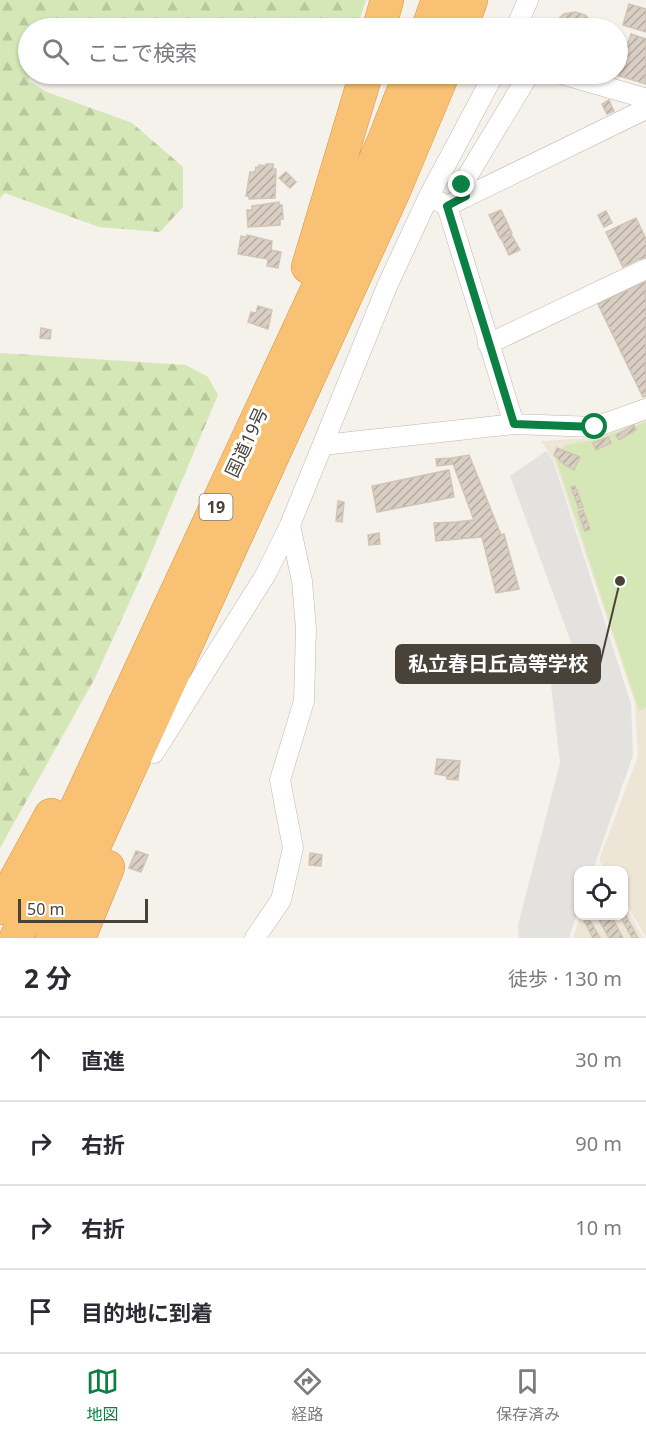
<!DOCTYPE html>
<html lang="ja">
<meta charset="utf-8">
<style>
:root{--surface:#fff;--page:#f2f2f3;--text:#2b2b33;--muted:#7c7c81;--line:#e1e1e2;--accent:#0b8043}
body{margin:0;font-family:"Noto Sans","Noto Sans JP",sans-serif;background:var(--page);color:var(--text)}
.controls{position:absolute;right:18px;bottom:18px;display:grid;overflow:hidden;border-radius:12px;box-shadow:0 2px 4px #0004}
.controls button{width:54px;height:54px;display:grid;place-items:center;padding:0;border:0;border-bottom:2px solid var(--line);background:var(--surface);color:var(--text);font:30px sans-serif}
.scale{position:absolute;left:18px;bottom:15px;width:130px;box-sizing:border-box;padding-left:6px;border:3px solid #494239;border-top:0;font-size:16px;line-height:21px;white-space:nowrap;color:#494239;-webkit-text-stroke:4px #fff;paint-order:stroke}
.stop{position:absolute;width:18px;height:18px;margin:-14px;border:4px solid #0b8043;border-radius:50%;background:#fff}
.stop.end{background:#0b8043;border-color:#fff;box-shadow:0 2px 6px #0008}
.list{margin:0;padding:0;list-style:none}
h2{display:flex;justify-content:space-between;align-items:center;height:78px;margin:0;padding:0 24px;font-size:26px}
h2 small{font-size:20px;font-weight:400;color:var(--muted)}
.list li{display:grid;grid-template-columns:39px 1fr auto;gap:18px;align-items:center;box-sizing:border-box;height:84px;padding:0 24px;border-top:2px solid var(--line)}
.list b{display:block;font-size:22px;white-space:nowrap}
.list em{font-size:20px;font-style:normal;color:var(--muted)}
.icon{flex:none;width:33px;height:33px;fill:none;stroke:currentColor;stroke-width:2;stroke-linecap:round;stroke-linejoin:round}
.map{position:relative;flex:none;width:646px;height:938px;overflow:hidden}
.search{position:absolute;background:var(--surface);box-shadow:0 2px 4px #0004;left:18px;right:18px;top:18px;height:66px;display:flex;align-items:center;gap:15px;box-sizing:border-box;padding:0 21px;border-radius:33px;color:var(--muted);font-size:22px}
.sheet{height:414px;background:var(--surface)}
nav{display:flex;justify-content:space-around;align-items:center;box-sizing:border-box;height:84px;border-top:2px solid var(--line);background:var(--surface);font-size:16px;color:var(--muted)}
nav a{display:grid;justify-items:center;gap:3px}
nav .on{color:var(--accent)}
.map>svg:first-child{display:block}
.education{fill:#ede5d6}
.forest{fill:url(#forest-firs)}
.pitch{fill:#d5e7b6}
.parking{fill:#e4e2df}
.building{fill:url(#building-hatch);stroke:#d1c4b4;stroke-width:1.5}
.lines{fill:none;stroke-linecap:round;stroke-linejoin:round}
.street-casing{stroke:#c0b8ae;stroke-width:21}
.highway-casing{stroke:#d89542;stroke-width:34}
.street{stroke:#fff;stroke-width:20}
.highway{stroke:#f8c173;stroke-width:33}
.route{stroke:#0b8043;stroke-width:8}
.labels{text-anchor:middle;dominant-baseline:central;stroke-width:6;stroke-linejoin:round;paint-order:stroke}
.shield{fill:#fff;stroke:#807b74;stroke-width:1.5}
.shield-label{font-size:16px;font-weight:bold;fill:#494239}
.street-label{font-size:18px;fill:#494239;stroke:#fff}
.leader{fill:none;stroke:#494239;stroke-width:2}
.callout-dot{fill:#494239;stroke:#fff;stroke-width:2}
.callout{fill:#494239;stroke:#494239;stroke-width:2}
.callout-label{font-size:20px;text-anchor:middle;font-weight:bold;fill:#fff}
</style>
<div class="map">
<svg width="646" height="938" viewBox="0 0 646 938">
<defs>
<pattern id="forest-firs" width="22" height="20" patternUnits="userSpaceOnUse" patternTransform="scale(1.5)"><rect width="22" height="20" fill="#d5e7b6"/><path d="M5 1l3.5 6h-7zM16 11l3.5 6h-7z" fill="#b8c79d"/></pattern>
<pattern id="building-hatch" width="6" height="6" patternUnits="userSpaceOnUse" patternTransform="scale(1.5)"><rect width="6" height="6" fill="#d9cfc4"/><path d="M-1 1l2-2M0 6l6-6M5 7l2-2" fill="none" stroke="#b2aaa0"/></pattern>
</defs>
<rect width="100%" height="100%" fill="#f5f1eb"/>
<path class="education" d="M646,421v516l-22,-37v-30h-18l-7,-10 39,-104 -3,-53 -81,-243 -13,-19 54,-3z
M624,905l20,33h-71l7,-22h44z"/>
<path class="forest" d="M0,0h366l-9,28h-239l-39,-9 -29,9h-22l1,53 18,11 85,31 51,44v40l-23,25 -61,-5 -94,-34 -5,5z
M0,353l186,12 22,12 10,18 -73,173 -50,110 -95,170z"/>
<path class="pitch" d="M646,422v285l-7,4 -83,-252 9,-14 30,-5z"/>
<path class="parking" d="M546,451l7,9 78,244 2,51 -40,115h-15v41l-9,27h-50l-1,-13 42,-162 -11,-95 26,-15 -65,-177z"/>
<path class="building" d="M629,4l17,5v23l-23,-7z
M575,12l10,3 8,8 2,5h-42l3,-7 8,-7z
M631,34l15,5v45l-33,-10h5v-21l6,2z
M609,100l5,11 -7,3 -5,-10z
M266,164h7v5h3l-1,29 -26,1v-3h-3l4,-24h5l1,-5 3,1v-3l7,1z
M286,172l10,10 -6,6 -11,-10z
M279,202v3h3l1,14h-3v6l-32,2 -1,-17h5v-4z
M501,210l11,23 -12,5 -11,-23z
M606,211l6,12 -8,4 -6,-12z
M636,218l10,21v22l-2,1 -3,-4 -18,9 -17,-35z
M511,234l9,16 -11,5 -8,-17z
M247,235l25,6 -1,9 10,2 -3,16 -11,-2 1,-7 -30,-5 3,-18 6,1z
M646,281v115l-3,1 -45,-93z
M258,306l14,4 -4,19 -20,-7 3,-10 5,1z
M41,328l10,2 -1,9 -10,-1z
M634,425l2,5 -17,10 -3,-5z
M608,437l3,6 -15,7 -3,-7z
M557,448l23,9 -6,13 -9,-5 -11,-10z
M469,455l32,80 3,-1 15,55 -23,4 -14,-56 -24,2 -1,-17 17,-2 -23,-62z
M451,458l1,6 -15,2 -1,-7z
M449,470l5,27 -77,15 -5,-26z
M575,486l8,21 -4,1 -8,-21z
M338,501l6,1 -2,20 -6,-1z
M583,510l7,19 -5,2 -7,-19z
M457,522l1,17 -22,2 -2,-18z
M379,533l1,11 -11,1 -1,-10z
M437,759l23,2 -2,19 -11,-1v-3l-12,-2z
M136,851l12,4 -7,17 -12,-4z
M310,853l12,2 -1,11 -12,-1z
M624,912l14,26h-6l-12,-22h4z
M597,916h14l12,22h-14z
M589,919l11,19h-7l-9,-17z"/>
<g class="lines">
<defs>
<path id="street" d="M516,28l12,-28
M561,74l80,23 5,8
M429,196l18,10 199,-97
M466,197l-4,-12 67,-111
M447,206l67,218
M488,344l158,-75
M323,445l191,-21 81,3 51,-18
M154,753l112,-179 24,-49
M255,938l26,-38 12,-52 -13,-68 24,-79 2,-72 -4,-48 -12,-56 98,-241 41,-88 65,-122"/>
<path id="highway" d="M379,28l8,-28
M428,28l10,-28
M461,28l10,-28
M308,267l58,-193
M0,908l51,-93
M16,938l320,-689 49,-111 25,-64
M52,938l341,-745 50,-119
M79,938l29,-71"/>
</defs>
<use href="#street" class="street-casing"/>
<use href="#highway" class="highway-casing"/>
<use href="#street" class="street"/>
<use href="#highway" class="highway"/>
</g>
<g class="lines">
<path class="route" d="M462,185l4,11 -19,10 67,218 81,3"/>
</g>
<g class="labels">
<rect class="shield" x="199.5" y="494" width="33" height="26" rx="4.5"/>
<g class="shield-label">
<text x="216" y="507">19</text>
</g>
<g class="street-label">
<text transform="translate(246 442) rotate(-65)">国道19号</text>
</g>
</g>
<path class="leader" d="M620 581L600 664"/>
<circle class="callout-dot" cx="620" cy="581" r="6"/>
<rect class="callout" x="396" y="645" width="204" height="38" rx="6"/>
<g class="callout-label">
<text x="498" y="671">私立春日丘高等学校</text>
</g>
</svg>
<div class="controls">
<button><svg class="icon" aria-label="locate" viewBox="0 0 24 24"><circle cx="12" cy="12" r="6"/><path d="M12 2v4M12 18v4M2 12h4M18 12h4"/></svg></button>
</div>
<div class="scale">50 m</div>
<div class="stop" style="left:595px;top:427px"></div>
<div class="stop end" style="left:462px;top:185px"></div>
<div class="search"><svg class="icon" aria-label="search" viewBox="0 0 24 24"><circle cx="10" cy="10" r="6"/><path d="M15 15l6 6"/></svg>ここで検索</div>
</div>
<section class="sheet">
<h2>2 分<small>徒歩 · 130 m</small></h2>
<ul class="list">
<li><svg class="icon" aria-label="ahead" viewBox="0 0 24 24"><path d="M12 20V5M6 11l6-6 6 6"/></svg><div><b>直進</b></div><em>30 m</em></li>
<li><svg class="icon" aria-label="right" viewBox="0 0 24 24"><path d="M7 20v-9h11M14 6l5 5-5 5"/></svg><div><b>右折</b></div><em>90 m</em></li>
<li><svg class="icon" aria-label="right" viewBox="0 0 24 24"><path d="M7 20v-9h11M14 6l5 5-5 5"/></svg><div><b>右折</b></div><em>10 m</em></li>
<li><svg class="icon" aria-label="arrive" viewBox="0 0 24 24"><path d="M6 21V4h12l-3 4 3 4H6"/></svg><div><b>目的地に到着</b></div></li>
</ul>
</section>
<nav>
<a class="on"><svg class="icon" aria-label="map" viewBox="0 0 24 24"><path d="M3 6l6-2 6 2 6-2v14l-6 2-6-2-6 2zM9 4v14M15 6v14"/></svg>地図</a>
<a><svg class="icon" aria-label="directions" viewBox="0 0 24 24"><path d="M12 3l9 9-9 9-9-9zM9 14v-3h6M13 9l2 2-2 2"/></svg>経路</a>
<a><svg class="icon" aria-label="saved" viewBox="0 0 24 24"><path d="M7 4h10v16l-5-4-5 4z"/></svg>保存済み</a>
</nav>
